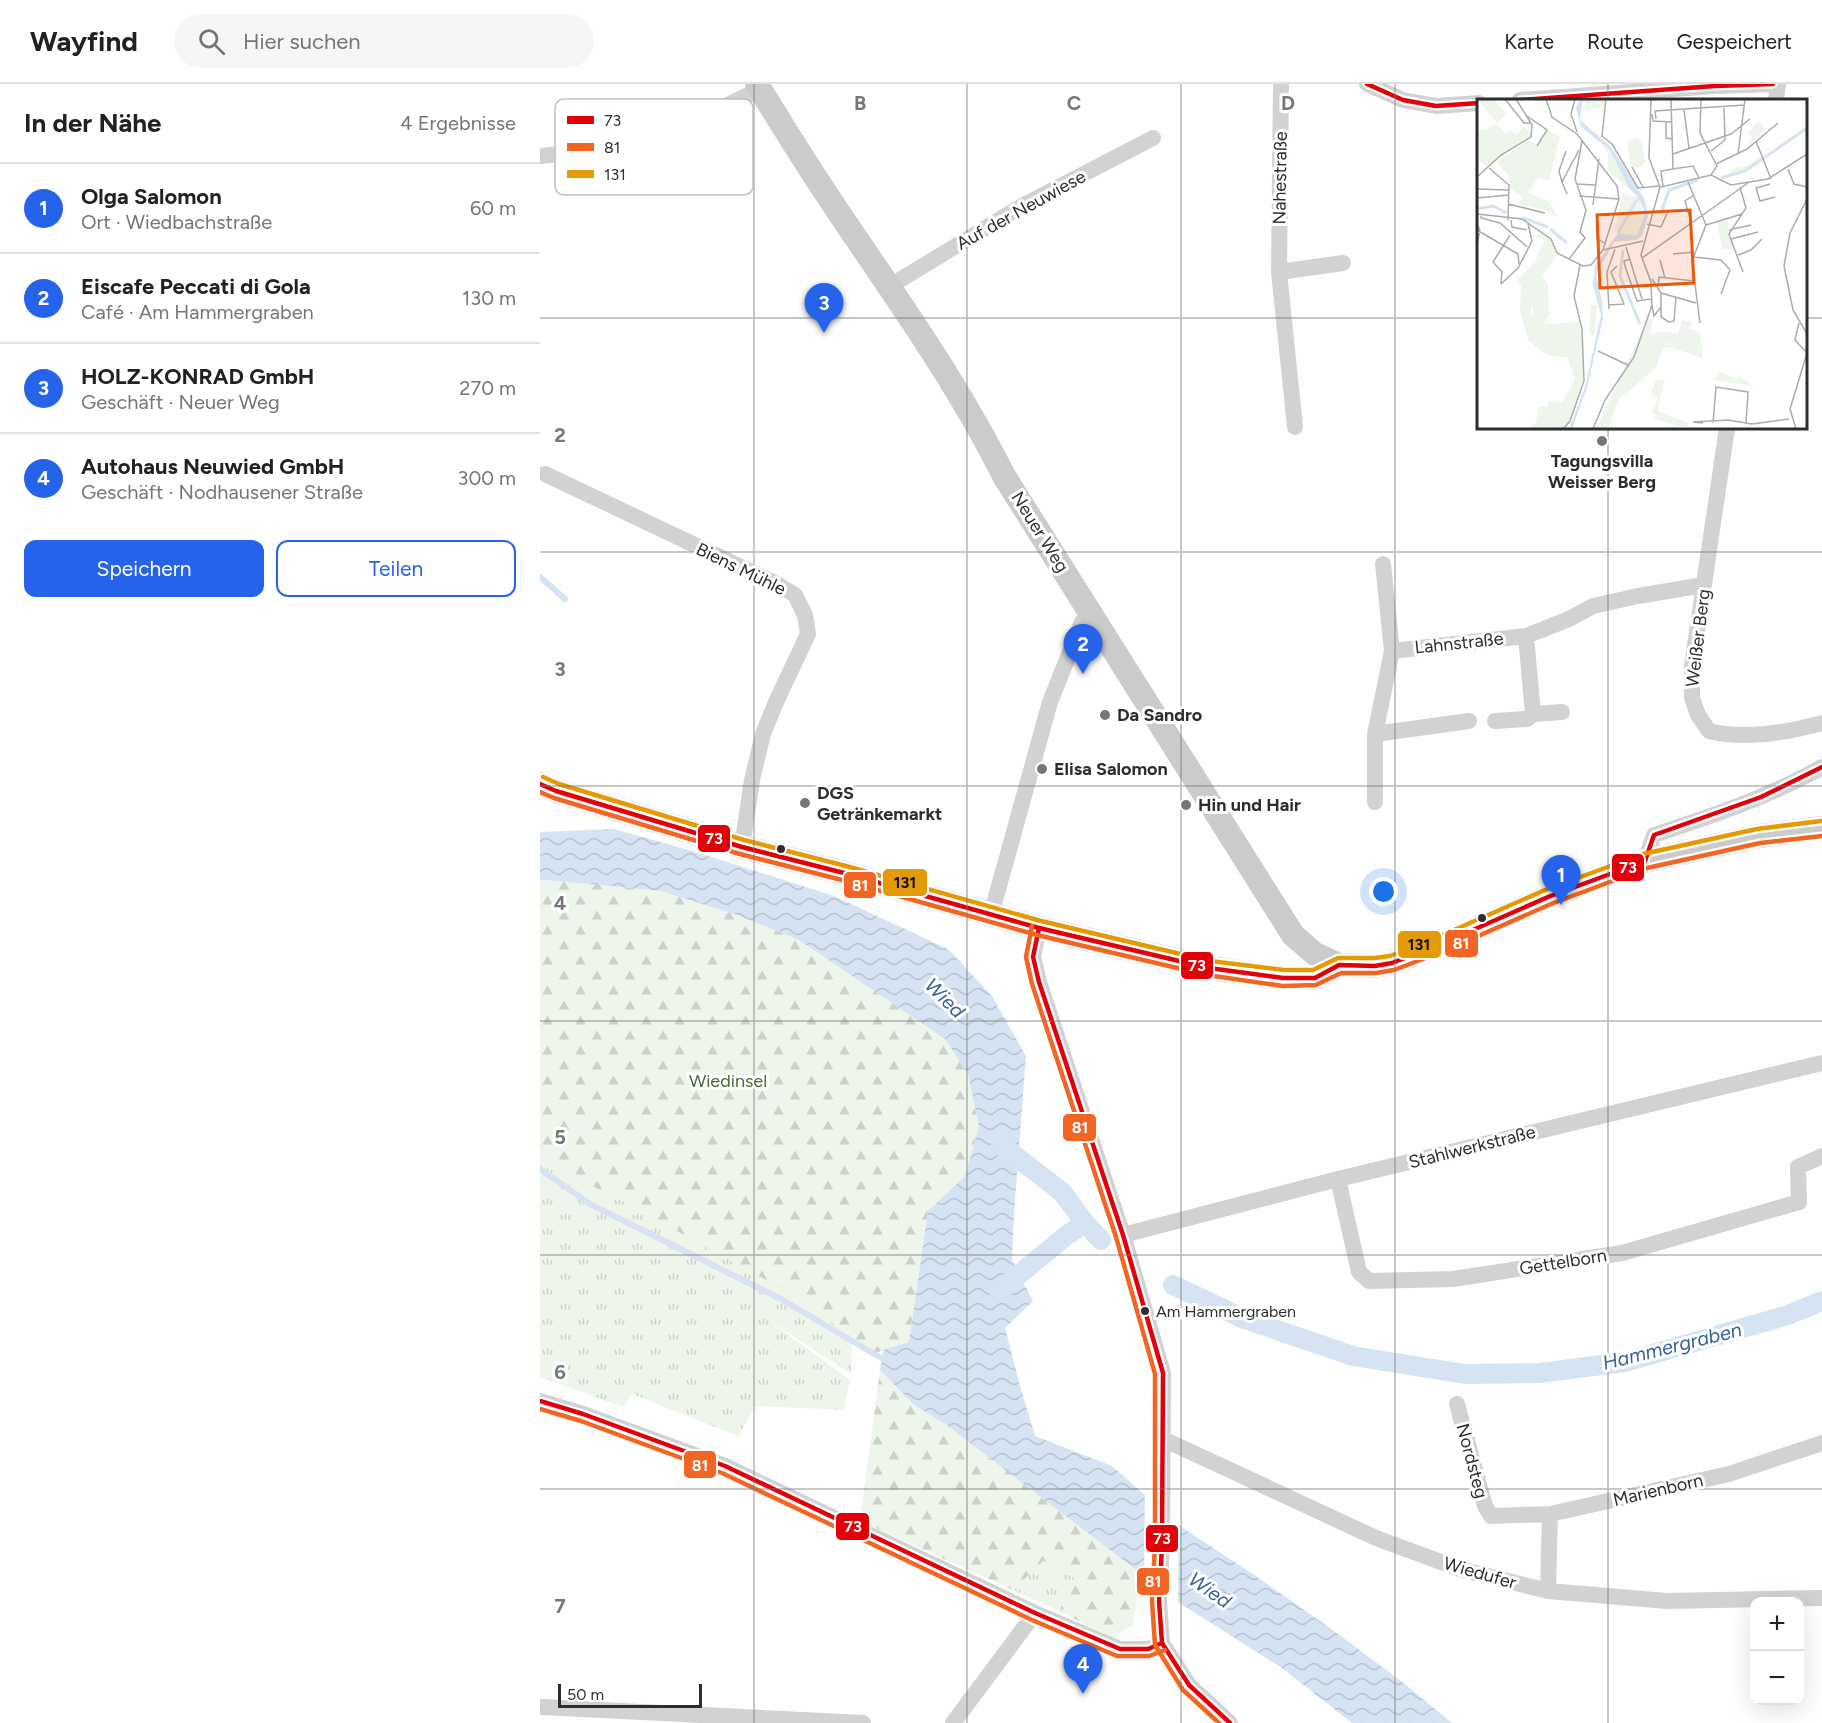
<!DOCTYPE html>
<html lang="de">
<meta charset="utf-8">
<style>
:root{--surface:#fff;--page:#f6f6f6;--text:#202124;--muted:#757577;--line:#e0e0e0;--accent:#2563eb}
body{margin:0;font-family:Figtree,sans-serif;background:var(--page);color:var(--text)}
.controls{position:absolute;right:18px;bottom:18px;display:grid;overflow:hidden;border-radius:12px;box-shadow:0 6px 24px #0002}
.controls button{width:54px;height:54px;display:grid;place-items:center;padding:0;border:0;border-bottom:2px solid var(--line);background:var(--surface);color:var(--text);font:30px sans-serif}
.scale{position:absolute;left:18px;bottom:15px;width:144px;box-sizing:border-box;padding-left:6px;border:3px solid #2d2d2d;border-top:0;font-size:16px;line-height:21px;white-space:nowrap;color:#2d2d2d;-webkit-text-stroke:4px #fff;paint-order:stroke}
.you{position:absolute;left:844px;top:808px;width:21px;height:21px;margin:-15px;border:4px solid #fff;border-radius:50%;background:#1a73e8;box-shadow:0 0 0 9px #1a73e833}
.badge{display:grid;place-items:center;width:39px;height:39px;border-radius:50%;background:var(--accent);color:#fff;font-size:20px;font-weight:700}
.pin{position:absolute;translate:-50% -50px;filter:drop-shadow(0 2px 3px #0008)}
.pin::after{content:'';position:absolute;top:32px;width:21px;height:18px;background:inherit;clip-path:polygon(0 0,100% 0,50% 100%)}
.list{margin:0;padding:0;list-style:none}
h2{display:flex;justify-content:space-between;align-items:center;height:78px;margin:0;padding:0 24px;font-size:26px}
h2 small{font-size:20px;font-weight:400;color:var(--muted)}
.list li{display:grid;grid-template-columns:39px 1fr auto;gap:18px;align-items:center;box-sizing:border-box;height:90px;padding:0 24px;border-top:2px solid var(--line)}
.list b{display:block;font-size:22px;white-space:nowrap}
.list p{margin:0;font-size:20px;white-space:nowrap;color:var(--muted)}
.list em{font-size:20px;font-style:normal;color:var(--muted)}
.actions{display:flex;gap:12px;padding:18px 24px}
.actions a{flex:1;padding:14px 0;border:2px solid var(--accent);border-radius:12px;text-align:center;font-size:21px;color:var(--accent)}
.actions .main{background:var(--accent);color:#fff}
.icon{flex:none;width:33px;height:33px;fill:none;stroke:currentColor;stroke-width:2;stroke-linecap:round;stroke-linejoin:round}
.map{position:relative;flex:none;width:1282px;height:1639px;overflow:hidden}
header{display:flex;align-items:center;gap:36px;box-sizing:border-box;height:84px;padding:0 30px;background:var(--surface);border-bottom:2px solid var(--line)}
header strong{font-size:28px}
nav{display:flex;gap:33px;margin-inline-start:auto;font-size:21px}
.search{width:420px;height:54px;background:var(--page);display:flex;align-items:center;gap:15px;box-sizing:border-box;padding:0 21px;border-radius:33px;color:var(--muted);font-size:22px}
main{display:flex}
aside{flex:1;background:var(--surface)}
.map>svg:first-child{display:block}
.grass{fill:url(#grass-tufts)}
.forest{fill:url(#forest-firs)}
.water{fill:url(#water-waves)}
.pier{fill:#fff}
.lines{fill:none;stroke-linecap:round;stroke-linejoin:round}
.stream{stroke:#d5e3f3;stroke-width:6}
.canal{stroke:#d5e3f3;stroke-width:20}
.street{stroke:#d2d2d2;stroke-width:16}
.secondary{stroke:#cbcbcb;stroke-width:24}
.bus-1-casing{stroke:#fff;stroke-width:9}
.bus-2-casing{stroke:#fff;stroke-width:9}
.bus-3-casing{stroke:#fff;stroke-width:9}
.bus-1{stroke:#e2000a;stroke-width:4.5}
.bus-2{stroke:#f26522;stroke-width:4.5}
.bus-3{stroke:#e39a04;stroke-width:4.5}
.grid{fill:none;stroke:#767676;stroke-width:1.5;stroke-opacity:0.55}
.poi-dot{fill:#767676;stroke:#fff;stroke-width:2}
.bus-dot{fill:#2d2d2d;stroke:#fff;stroke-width:2}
.labels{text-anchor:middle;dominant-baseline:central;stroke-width:6;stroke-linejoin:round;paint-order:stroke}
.bus-label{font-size:16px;fill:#2d2d2d;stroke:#fff;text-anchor:start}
.street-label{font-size:18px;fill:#2d2d2d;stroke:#fff}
.poi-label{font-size:18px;font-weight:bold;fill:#2d2d2d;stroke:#fff;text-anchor:start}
.park-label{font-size:18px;fill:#496b37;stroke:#fff}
.water-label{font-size:20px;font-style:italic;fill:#356394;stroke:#fff}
.inset-river{fill:none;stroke:#d5e3f3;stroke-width:3}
.inset-road{fill:none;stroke:#ababab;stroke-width:1.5}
.view{fill:#e8590c;fill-opacity:0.15;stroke:#e8590c;stroke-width:3}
.inset-edge{fill:none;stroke:#2d2d2d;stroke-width:3}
.key{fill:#fff;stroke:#c0c0c0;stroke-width:1.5}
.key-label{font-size:16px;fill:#2d2d2d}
.grid-label{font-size:20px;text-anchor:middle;font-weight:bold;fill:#767676;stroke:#fff;stroke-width:6;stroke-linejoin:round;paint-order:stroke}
.line-badge{stroke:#fff;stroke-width:2}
.badge-label{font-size:16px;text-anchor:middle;font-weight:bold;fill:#fff}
.pale-badge-label{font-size:16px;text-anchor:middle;font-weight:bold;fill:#111}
</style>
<header>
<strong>Wayfind</strong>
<div class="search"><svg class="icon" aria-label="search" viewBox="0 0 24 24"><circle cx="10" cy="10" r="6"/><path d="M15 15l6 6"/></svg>Hier suchen</div>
<nav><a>Karte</a><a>Route</a><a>Gespeichert</a></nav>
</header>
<main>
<aside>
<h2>In der Nähe<small>4 Ergebnisse</small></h2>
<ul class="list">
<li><span class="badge">1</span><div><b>Olga Salomon</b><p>Ort · Wiedbachstraße</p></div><em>60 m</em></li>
<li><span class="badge">2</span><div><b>Eiscafe Peccati di Gola</b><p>Café · Am Hammergraben</p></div><em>130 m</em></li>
<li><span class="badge">3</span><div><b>HOLZ-KONRAD GmbH</b><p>Geschäft · Neuer Weg</p></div><em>270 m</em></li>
<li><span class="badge">4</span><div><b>Autohaus Neuwied GmbH</b><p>Geschäft · Nodhausener Straße</p></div><em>300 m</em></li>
</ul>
<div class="actions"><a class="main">Speichern</a><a>Teilen</a></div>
</aside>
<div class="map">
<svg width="1282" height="1639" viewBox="0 0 1282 1639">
<defs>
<pattern id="grass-tufts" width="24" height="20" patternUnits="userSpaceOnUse" patternTransform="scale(1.5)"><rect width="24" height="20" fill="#eef5ea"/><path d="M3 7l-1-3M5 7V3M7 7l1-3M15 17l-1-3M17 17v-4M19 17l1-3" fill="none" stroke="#ccd2c9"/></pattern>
<pattern id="forest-firs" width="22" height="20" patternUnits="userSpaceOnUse" patternTransform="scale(1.5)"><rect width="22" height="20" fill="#eef5ea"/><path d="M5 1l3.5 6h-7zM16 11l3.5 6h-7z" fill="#ccd2c9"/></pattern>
<pattern id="water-waves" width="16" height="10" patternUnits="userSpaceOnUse" patternTransform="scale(1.5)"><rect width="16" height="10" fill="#d5e3f3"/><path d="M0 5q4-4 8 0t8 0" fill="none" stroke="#b7c3d1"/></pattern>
</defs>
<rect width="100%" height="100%" fill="#fff"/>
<path class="grass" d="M0,1077l69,33 154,-33 78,168 11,8 -1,37 -84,-55 83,61 -6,30 -88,-4 -18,30 -106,-42 -9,13 -83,-30z
M502,1477l35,18 -18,32 -46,-21z"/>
<path class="forest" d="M0,796h6l115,11 76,24 62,25 146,99 23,35 11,53 -14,49 -37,35 -19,131 -34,11 -87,-61 -179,-98 -69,-33z
M340,1286l34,35 31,19 196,149 -8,52 -21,13 -53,-27 17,-32 -33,-18 -30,29 -153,-69z"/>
<path class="water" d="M74,745l82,23 138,44 114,53 44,47 34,60 -12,157 -2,47 21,41 -28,27 15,58 15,50 77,30 68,60 77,51 73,51 71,53 51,42h-100l-70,-55 -101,-64 -236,-180 -31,-19 -34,-35 3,-20 26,-8 19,-131 37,-35 14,-49 -11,-53 -23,-35 -146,-99 -62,-25 -76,-24 -115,-11h-6v-48z"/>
<path class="pier" d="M605,1408l34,30 -1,84 -34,-26z"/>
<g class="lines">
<path class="stream" d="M0,493l25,22
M0,1085l50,35 191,95 107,63"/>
<path class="canal" d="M461,1061l61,47 23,31 16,17
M633,1201l69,33 111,38 112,18 75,-1 85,-11 163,-47 34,-14
M459,1207l68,-56 18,-12"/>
<path class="street" d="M741,0l-2,188 16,155
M827,0l36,16 33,6 43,-3
M980,16l195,-14 58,-2
M1236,16l2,-16
M0,72l49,-5 65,-9 106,-53
M739,188l64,-9
M350,202l130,-79 133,-69
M1187,344l-35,238v32l6,17 11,16c36,9 77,2 113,-8
M5,390l230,109 20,12 10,20 3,19 -32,68 -13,32 -11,46 -10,67
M852,567l134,-15 43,-17 24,-13 45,-10 66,-11
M993,630l29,-2
M955,637l32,-2 6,-5 -7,-78
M835,650l94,-13
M835,718v-68l17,-83 -9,-87
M1105,777l9,-26c58,-19 115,-38 168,-68
M451,831l59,-213 32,-80 9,-7
M499,844l-6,29 6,25 84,253 40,138 -1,172 -3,56 3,42 27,42 41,38
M798,1095l21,93 10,9 84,-2 169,-26 177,-51 -1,-35 24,-11
M583,1151l215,-56 484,-116
M0,1317l43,13 142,52 310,147 85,36h28l14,-6
M917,1320l28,102 6,10 59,-2 179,-40 93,-31
M623,1355l213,99 84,31 88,22 119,10 155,-3
M1008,1507l2,-77
M0,1623l323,16
M413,1639l82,-110"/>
<path class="secondary" d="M217,0c32,53 66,106 101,157 52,76 105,153 146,235l289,459 22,19 24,11
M0,700l16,7 186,56 102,26 195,55 170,40 74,10h32l24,-13 36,1 17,-3 49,-19 107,-47 97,-36 114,-25 63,-8"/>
<defs>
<path id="bus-1" d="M827,0l36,16 33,6 43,-3
M980,16l195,-14 58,-2
M0,700l16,7 186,56 102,26 195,55 170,40 74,10h32l24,-13 36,1 17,-3 49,-19 107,-47 97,-36 9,-26 107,-38 61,-30
M499,844l-6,29 6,25 84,253 40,138 -1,172 -3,56 3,42 27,42 41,38
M0,1317l43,13 142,52 310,147 85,36h28l14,-6"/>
<path id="bus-2" d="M0,708l14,6 186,56 102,26 195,55 170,40 76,11 33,-1 25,-12h35l18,-3 50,-19 107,-47 96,-36 113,-25 62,-7
M492,842l-6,31 6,27 84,253 39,137v171l-3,56 3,44 28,45 36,33
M0,1325l41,12 141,52 310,147 85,36h32l16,-6"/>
<path id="bus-3" d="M3,693l16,7 185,56 102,26 195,55 169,40 74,9h29l25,-12h36l16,-2 48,-19 107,-47 98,-36 114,-25 64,-8"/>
</defs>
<use href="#bus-1" class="bus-1-casing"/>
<use href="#bus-2" class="bus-2-casing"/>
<use href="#bus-3" class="bus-3-casing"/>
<use href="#bus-1" class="bus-1"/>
<use href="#bus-2" class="bus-2"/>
<use href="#bus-3" class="bus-3"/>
</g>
<path class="grid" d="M214,0v1639M427,0v1639M641,0v1639M855,0v1639M1068,0v16M0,234h939M1266,234h16M1068,344v1295M0,468h1282M0,702h1282M0,937h1282M0,1171h1282M0,1405h1282"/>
<g class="poi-dot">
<circle cx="1062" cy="357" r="6"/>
<circle cx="565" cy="631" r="6"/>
<circle cx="502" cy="685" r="6"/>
<circle cx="265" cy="719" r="6"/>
<circle cx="646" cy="721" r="6"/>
</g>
<g class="bus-dot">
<circle cx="241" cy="765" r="5"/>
<circle cx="942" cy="834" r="5"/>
<circle cx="605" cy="1227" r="5"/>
</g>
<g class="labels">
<g class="bus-label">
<text x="616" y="1227">Am Hammergraben</text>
</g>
<g class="street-label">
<text transform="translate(740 94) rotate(-89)">Nahestraße</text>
<text transform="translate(481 126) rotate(-29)">Auf der Neuwiese</text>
<text transform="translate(500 448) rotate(58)">Neuer Weg</text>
<text transform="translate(201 485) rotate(26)">Biens Mühle</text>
<text transform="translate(1158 554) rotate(-83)">Weißer Berg</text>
<text transform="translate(919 559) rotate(-6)">Lahnstraße</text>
<text transform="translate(932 1063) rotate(-14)">Stahlwerkstraße</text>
<text transform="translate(1023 1178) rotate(-9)">Gettelborn</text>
<text transform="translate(932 1377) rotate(75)">Nordsteg</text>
<text transform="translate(1118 1406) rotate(-13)">Marienborn</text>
<text transform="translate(940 1489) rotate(16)">Wiedufer</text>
</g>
<g class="poi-label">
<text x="1062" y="377" text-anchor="middle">Tagungsvilla<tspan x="1062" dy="21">Weisser Berg</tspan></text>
<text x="577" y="631">Da Sandro</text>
<text x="514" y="685">Elisa Salomon</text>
<text x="277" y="709">DGS<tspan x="277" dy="21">Getränkemarkt</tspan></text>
<text x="658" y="721">Hin und Hair</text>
</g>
<g class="park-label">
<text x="188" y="997">Wiedinsel</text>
</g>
<g class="water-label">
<text transform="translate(405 914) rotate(45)">Wied</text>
<text transform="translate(1132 1262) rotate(-14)">Hammergraben</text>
<text transform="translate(670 1506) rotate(35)">Wied</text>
</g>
</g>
<g transform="translate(937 15)">
<rect width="330" height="330" fill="#fff"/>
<path d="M0,0h17l12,15 -9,9zM20,25l9,10 4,-4 6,5 8,-9 8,8 -44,33 -11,-8v-27zM70,31l13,7 -11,43 -11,-2 -10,15 20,8 10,16 -16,-8 -25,-5 6,-6 -14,-11v-11l-13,-14 33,-22 9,5zM145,95l16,3 2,4 -15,21 4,4 -14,5zM61,132l13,8 6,14h-13l-10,8 11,-20 -9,-5zM79,158l-14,20 6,6 1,35 -15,-2 -4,-23 3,-17 7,-10zM244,273l16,7 2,-3 14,10 -39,-6zM179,280l9,1 -9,34 -4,-1 6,-15 -7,-4z" fill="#eef5ea"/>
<path d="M281,22l8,8 -19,18 5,-10 -4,-4zM125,46l8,5 28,47 -30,-27v-16zM283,57l-1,8 -9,5 -32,9 11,-3 4,-7 15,-2zM163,101l4,19 -7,17 -18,-1 10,-23zM67,154l13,1 -24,22 -2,38 18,4 -4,1v5l34,-2 3,20 1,38 -14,42 -8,7h-32l7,-6 3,-17 8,1 2,-6 13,2 13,-24 -8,-22 -19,-1 -20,-16 -8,-29 1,-26 -4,-5zM172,218l4,4 -3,13 18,-3 10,3 4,-14 9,2 -2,7 11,3 2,14 -34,-4 1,5h-5l-8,21 -37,31 -11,30h-12zM180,312l32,12v1l-3,4 -32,-9z" fill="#eef5ea"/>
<path d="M251,120l1,16 5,14h-12l-5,-26z" fill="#eef5ea"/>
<path d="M110,0h18l-2,14 -2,-6 -18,4zM158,39l7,3 3,21 -7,6 -7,-1 -4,-25zM114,206h6l-3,30h-5zM194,235l31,12v12l-32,-11z" fill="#eef5ea"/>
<path d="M103,0h3l-3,21 31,27 34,53 3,16 -6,20 -6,4 -22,2 -18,33 6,26 1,17 -16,70 -15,41h-3l16,-42 16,-72 -8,-30 2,-19 23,-33 19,3 8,-23 -5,-13 -5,3 3,-6 -9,-9 -19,-38 -29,-23 -5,-19z" fill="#d5e3f3"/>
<path class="inset-river" d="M244,79l24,-7 62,-43M0,110l16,-3 13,7M184,114l8,-23 29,-10M46,119l25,9M73,130l17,14M141,134l18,-32M146,151l-3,26 20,48"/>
<path class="inset-road" d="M28,0l19,24h6M98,0l-4,15 6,18M129,0l-4,37 10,8 26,44 22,-2M194,0l2,70 20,-3 6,12M224,0l-1,34 17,33 -6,9M207,11l5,38M175,15l1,7 19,1M50,17l20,14 -10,16M179,20l-1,-8 89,-6M189,23v16l6,1M279,42l15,38M234,52l14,-11 -1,-34M196,55l58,-20 19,-15M261,55l7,-55M239,65l31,-15 31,-26M155,68l11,20M12,69l20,17 -1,35M311,70l6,15 13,3M0,78l24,-22 30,-18 1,-12 -16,-26M85,83l-3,-11 7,-20M211,83l18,43 -14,36 8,62M99,85l19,1M293,85l-14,4 4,13 15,-4M184,88l50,-12 20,10 37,-6 39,-25M186,88l-2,-16 12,-2M263,88l6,21 -17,26 14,38M0,90l31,1M90,95l-5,-12 17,-32M102,97l40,3M0,99l32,-3M330,100l-17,34 -6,33 9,44 14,24M31,105l37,9M116,106l6,-46M120,114v25l7,5M0,115l45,5 29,20 6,14 26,13 8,-1 12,-15 16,-51 -2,-13 -40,-52 -25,-17 -6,-18M4,115v4l19,5 27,24M34,121l1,7 15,3M214,123l-6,-21 9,-6M0,125l3,6 -3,15M170,125l14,3 7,-16M229,126l36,-11M0,131l41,24 1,10M252,131l22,-5M254,140l27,-7M149,148l16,52M126,151l40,-9M196,155l21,-2M261,156l13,-5 11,-11M216,158l28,3 9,10M165,159l106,-75M92,160l16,-21 -5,-6 6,-22 -11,-31 7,-38M153,160l-6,2 1,5 12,35 14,-2M183,161l5,18M175,180l9,14 35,10M24,185l17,-16 14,-27 -4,-17M24,185l1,-12 -9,-10 17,-27M181,188l1,-10 35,4M184,194v24l8,5 5,-1 2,-24M244,195l9,-24M132,206l15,-1 -13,-32 6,-6M175,207l2,10 7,-9M132,210l-2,-37 8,-23M322,224l-4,17 12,13M121,252l30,14M226,324l-10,-1 35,-2 24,4 37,-5M236,324l3,-36 32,5 -2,31M86,330l7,-8 14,-40 -2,-52 -8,-33 6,-31M116,330l12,-29 29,-43 18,-52 -1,-23 -10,-27 19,-68 -11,-29 2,-59M319,330l-6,-20 17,-56"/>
<path class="view" d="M213,111l4,73 -94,5 -3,-73z"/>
<rect width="330" height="330" class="inset-edge"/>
</g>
<rect x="15" y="15" width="198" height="96" rx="9" class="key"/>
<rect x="27" y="32" width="27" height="8" fill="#e2000a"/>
<rect x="27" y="59" width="27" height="8" fill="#f26522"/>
<rect x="27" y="86" width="27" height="8" fill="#e39a04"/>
<g class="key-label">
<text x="64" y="42">73</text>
<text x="64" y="69">81</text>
<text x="64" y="96">131</text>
</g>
<g class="grid-label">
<text x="320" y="26">B</text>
<text x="534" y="26">C</text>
<text x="748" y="26">D</text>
<text x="20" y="358">2</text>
<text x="20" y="592">3</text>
<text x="20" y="826">4</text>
<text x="20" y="1060">5</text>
<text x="20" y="1295">6</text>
<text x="20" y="1529">7</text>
</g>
<g class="line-badge">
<rect x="157" y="740" width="34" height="29" rx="6" fill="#e2000a"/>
<rect x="1071" y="769" width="34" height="29" rx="6" fill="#e2000a"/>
<rect x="342" y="784" width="46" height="29" rx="6" fill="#e39a04"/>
<rect x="303" y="787" width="34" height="28" rx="6" fill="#f26522"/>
<rect x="904" y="845" width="35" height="29" rx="6" fill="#f26522"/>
<rect x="857" y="846" width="45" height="29" rx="6" fill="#e39a04"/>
<rect x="640" y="867" width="34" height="29" rx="6" fill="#e2000a"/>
<rect x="522" y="1029" width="35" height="29" rx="6" fill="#f26522"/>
<rect x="143" y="1366" width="34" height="29" rx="6" fill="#f26522"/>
<rect x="295" y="1428" width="35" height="29" rx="6" fill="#e2000a"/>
<rect x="605" y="1440" width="34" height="29" rx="6" fill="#e2000a"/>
<rect x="596" y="1483" width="34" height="29" rx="6" fill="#f26522"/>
</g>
<g class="badge-label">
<text x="174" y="760">73</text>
<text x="1088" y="789">73</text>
<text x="320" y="807">81</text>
<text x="921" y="865">81</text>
<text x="657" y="887">73</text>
<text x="540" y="1049">81</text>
<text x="160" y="1387">81</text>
<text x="313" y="1448">73</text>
<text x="622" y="1460">73</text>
<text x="613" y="1503">81</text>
</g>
<g class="pale-badge-label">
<text x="365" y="804">131</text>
<text x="879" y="866">131</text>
</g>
</svg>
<div class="controls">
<button>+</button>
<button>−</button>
</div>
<div class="scale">50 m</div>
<div class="you"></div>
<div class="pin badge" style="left:1021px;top:821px">1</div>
<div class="pin badge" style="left:543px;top:590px">2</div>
<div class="pin badge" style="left:284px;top:249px">3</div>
<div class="pin badge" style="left:543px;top:1610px">4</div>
</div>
</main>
